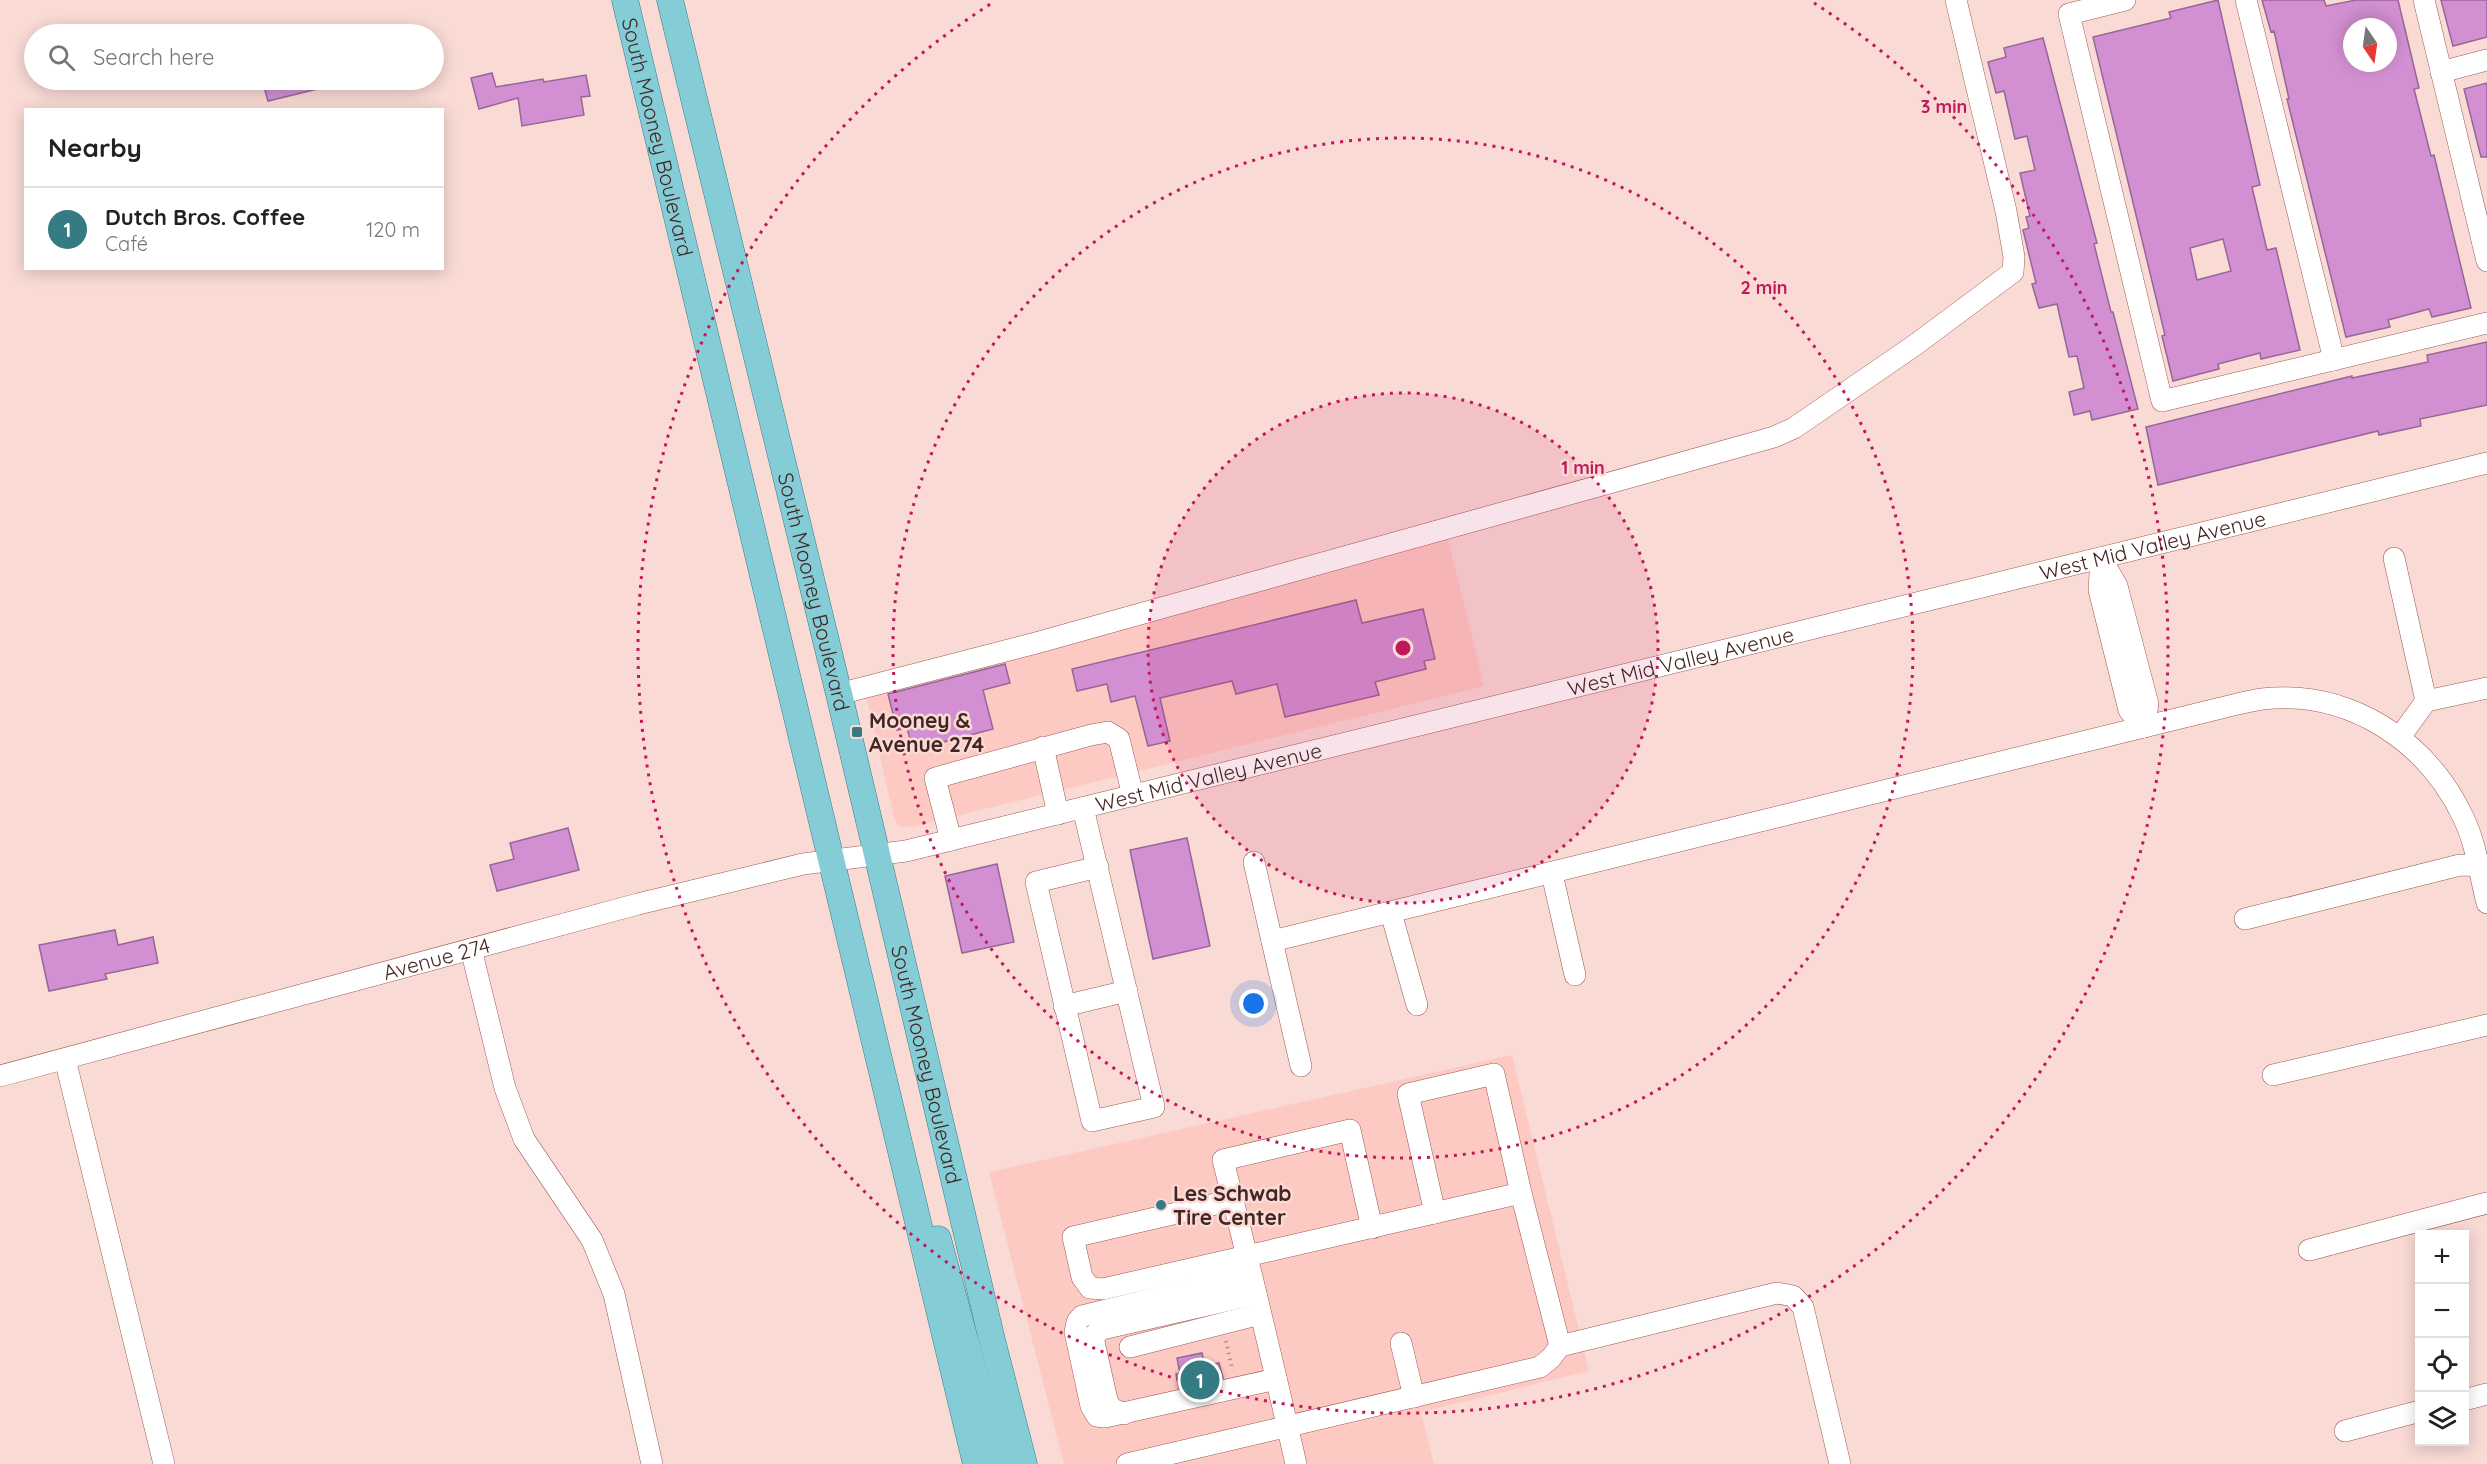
<!DOCTYPE html>
<meta charset="utf-8">
<style>
:root{--surface:#fff;--page:#f2f2f2;--text:#222;--muted:#767676;--line:#e0e0e0;--accent:#347b84}
body{margin:0;font-family:Quicksand,sans-serif;background:var(--page);color:var(--text)}
.controls{position:absolute;right:18px;bottom:18px;display:grid;overflow:hidden;border-radius:0px;box-shadow:0 3px 15px #0003}
.controls button{width:54px;height:54px;display:grid;place-items:center;padding:0;border:0;border-bottom:2px solid var(--line);background:var(--surface);color:var(--text);font:30px sans-serif}
.compass{position:absolute;left:2343px;top:18px;width:54px;height:54px;border-radius:50%;background:var(--surface);box-shadow:0 3px 15px #0003;rotate:167deg}
.you{position:absolute;left:1254px;top:1004px;width:21px;height:21px;margin:-15px;border:4px solid #fff;border-radius:50%;background:#1a73e8;box-shadow:0 0 0 9px #1a73e833}
.badge{display:grid;place-items:center;width:39px;height:39px;border-radius:50%;background:var(--accent);color:#fff;font-size:20px;font-weight:700}
.pin{position:absolute;translate:-50% -50%;border:3px solid #fff;box-shadow:0 2px 6px #0006}
.list{margin:0;padding:0;list-style:none}
h2{display:flex;justify-content:space-between;align-items:center;height:78px;margin:0;padding:0 24px;font-size:26px}
h2 small{font-size:20px;font-weight:400;color:var(--muted)}
.list li{display:grid;grid-template-columns:39px 1fr auto;gap:18px;align-items:center;box-sizing:border-box;height:84px;padding:0 24px;border-top:2px solid var(--line)}
.list b{display:block;font-size:22px;white-space:nowrap}
.list p{margin:0;font-size:20px;white-space:nowrap;color:var(--muted)}
.list em{font-size:20px;font-style:normal;color:var(--muted)}
.icon{flex:none;width:33px;height:33px;fill:none;stroke:currentColor;stroke-width:2;stroke-linecap:round;stroke-linejoin:round}
.map{position:relative;flex:none;width:2487px;height:1464px;overflow:hidden}
.search{position:absolute;background:var(--surface);box-shadow:0 3px 15px #0003;left:24px;top:24px;width:420px;height:66px;display:flex;align-items:center;gap:15px;box-sizing:border-box;padding:0 21px;border-radius:33px;color:var(--muted);font-size:22px}
.panel{position:absolute;background:var(--surface);box-shadow:0 3px 15px #0003;left:24px;top:108px;width:420px;height:162px;border-radius:0px}
.map>svg:first-child{display:block}
.built{fill:#fdcac3}
.building{fill:#d290d2;stroke:#966796;stroke-width:1.5;fill-rule:evenodd}
.lines{fill:none;stroke-linecap:round;stroke-linejoin:round}
.minor-casing{stroke:#9d5a53;stroke-width:22}
.major-casing{stroke:#387d85;stroke-width:27}
.path{stroke:#b2948f;stroke-width:4;stroke-dasharray:1.5 4.5;stroke-linecap:butt}
.minor{stroke:#fff;stroke-width:21}
.major{stroke:#84cdd6;stroke-width:26}
.ring{fill:none;stroke:#c2185b;stroke-width:3;stroke-dasharray:3 6}
.poi-dot{fill:#347b84;stroke:#f9dad5;stroke-width:2}
.labels{text-anchor:middle;dominant-baseline:central;stroke-width:5;stroke-linejoin:round;paint-order:stroke}
.street-label{font-size:21px;fill:#432622;stroke:#f9dad5}
.poi-label{font-size:21px;font-weight:bold;fill:#432622;stroke:#f9dad5;text-anchor:start}
.centre{fill:#c2185b;stroke:#f9dad5;stroke-width:3}
.ring-label{font-size:18px;text-anchor:middle;font-weight:bold;fill:#c2185b;stroke:#f9dad5;stroke-width:5;stroke-linejoin:round;paint-order:stroke}
</style>
<div class="map">
<svg width="2487" height="1464" viewBox="0 0 2487 1464">
<rect width="100%" height="100%" fill="#f9dad5"/>
<path class="built" d="M1447,535l37,151 -572,141 -13,-1 -5,-8 -28,-122z
M1512,1055l77,316 -168,41 13,52h-370l-75,-292z"/>
<path class="building" d="M2218,0l42,185 -8,2 15,63 9,-2 24,102 -39,9 -1,-6 -42,11 1,5 -46,12 -11,-45 3,-1 -72,-298 78,-19 -2,-6zM2223,239l8,32 -34,9 -7,-32z
M2262,0h62l2,6 30,-6h42l21,88 -5,1 17,67 3,-1 37,153 -39,9 -3,-8 -41,11 2,7 -44,10 -59,-238h2l-15,-68 -3,1zM2352,27h36v36h-36z
M2441,0h46v37l-34,9z
M2043,38l54,205 -3,1 17,68h2l25,97 -46,11 -2,-9 -16,4 -5,-23 15,-4 -7,-32 -8,1 -12,-53 -18,4 -7,-24 4,-1 -13,-53 6,-2 -3,-11 4,-1 -10,-43 15,-3 -8,-34 -12,3 -11,-48 -8,2 -8,-31 18,-5 -2,-9z
M492,73l4,14 47,-8 1,3 42,-7 4,21 -9,1 3,18 -62,11 -4,-28 -39,11 -8,-31z
M262,80h68v6l-62,15z
M2487,83v74h-6l-17,-68z
M2487,342v63l-67,14 1,7 -42,9 -1,-4 -220,54 -12,-58 206,-51v2l76,-16 -1,-7z
M1356,600l6,23 61,-14 12,50 -11,2 2,8 -51,13 4,13 -94,22 -8,-33 -41,10 -4,-13 -72,17 10,43 -22,5 -13,-50 -24,6 -4,-18 -30,7 -5,-22z
M1005,664l5,19 -27,7 10,39 -80,21 -6,-22 -10,2 -9,-36z
M568,828l11,42 -82,21 -7,-26 24,-6 -4,-16z
M1187,838l23,108 -57,13 -23,-109z
M997,864l17,78 -52,11 -17,-77z
M115,930l3,15 35,-8 5,26 -53,11 2,5 -58,12 -10,-46z
M1202,1353l3,13 14,-3 4,15 -44,10 -3,-14 4,-1 -3,-15z"/>
<g class="lines">
<defs>
<g id="minor">
<path d="M2125,0l-56,14 93,387 325,-78"/>
<path d="M2246,0l88,360"/>
<path d="M2424,0l63,261"/>
<path d="M2441,72l46,-12"/>
<path d="M2101,558l-2,32 30,120 15,17"/>
<path d="M2101,558l16,28 31,118 -4,23"/>
<path d="M2394,558l32,143"/>
<path d="M839,694l197,-51 738,-206 20,-9 121,-83 98,-73 1,-15 -8,-46 -50,-211"/>
<path d="M2400,737l26,-36 61,-13"/>
<path d="M1043,747l15,67"/>
<path d="M1083,808l71,299 -62,14 -56,-239 62,-15"/>
<path d="M951,840l-16,-62 156,-43 17,-3 11,7 14,57"/>
<path d="M1254,862l18,79 949,-233c13,-3 27,-7 41,-9 87,-10 166,42 202,120 12,25 16,57 23,84"/>
<path d="M1552,874l23,101"/>
<path d="M1391,913l26,92"/>
<path d="M2245,919l215,-54 27,1"/>
<path d="M1272,941l29,125"/>
<path d="M471,949l34,139 19,51 68,101 22,54 38,170"/>
<path d="M1064,1006l63,-15"/>
<path d="M65,1059l99,405"/>
<path d="M2273,1075l214,-50"/>
<path id="s1" d="M0,1076l638,-172 165,-40 103,-13 1581,-388"/>
<path d="M1233,1200l-10,-40 127,-30 22,98"/>
<path d="M1435,1213l-27,-119 86,-20 27,119"/>
<path d="M2309,1250l178,-47"/>
<path d="M1251,1275l-169,41 -5,6 -2,10 16,74 6,10 8,1 171,-38"/>
<path d="M1401,1343l13,54"/>
<path d="M1560,1346l217,-53 16,3 10,11 37,157"/>
<path d="M1130,1347l130,-33"/>
<path d="M2464,1400l23,-6"/>
<path d="M1124,1414l-13,-6 -4,-8 -13,-58 1,-8 7,-5 154,-35"/>
<path d="M2345,1431l75,-20"/>
<path d="M1127,1464l413,-97 11,-9 9,-12 -39,-153c-140,32 -279,64 -418,96l-13,-1 -8,-11 -9,-40 160,-37c22,88 43,176 63,264"/>
</g>
<g id="major">
<path id="s2" d="M625,0l351,1464"/>
<path id="s3" d="M670,0l169,694 153,646 32,124"/>
<path d="M938,1239l52,194 12,31"/>
</g>
</defs>
<use href="#minor" class="minor-casing"/>
<use href="#major" class="major-casing"/>
<path class="path" d="M1226,1341l6,28"/>
<use href="#minor" class="minor"/>
<use href="#major" class="major"/>
</g>
<circle cx="1403" cy="648" r="255" fill="#c2185b" fill-opacity=".12"/>
<g class="ring">
<circle cx="1403" cy="648" r="255"/>
<circle cx="1403" cy="648" r="510"/>
<path d="M1814 3A765 765 0 1 1 992 3"/>
</g>
<g class="poi-dot">
<rect x="851" y="726" width="12" height="12" rx="3"/>
<circle cx="1161" cy="1205" r="6"/>
</g>
<g class="labels">
<g class="street-label">
<text stroke="none"><textPath href="#s2" startOffset="141">South Mooney Boulevard</textPath></text>
<text stroke="none"><textPath href="#s1" startOffset="2218">West Mid Valley Avenue</textPath></text>
<text stroke="none"><textPath href="#s3" startOffset="609">South Mooney Boulevard</textPath></text>
<text stroke="none"><textPath href="#s1" startOffset="1732">West Mid Valley Avenue</textPath></text>
<text stroke="none"><textPath href="#s1" startOffset="1246">West Mid Valley Avenue</textPath></text>
<text stroke="none"><textPath href="#s1" startOffset="452">Avenue 274</textPath></text>
<text stroke="none"><textPath href="#s3" startOffset="1095">South Mooney Boulevard</textPath></text>
</g>
<g class="poi-label">
<text x="869" y="720">Mooney &amp;<tspan x="869" dy="24">Avenue 274</tspan></text>
<text x="1173" y="1193">Les Schwab<tspan x="1173" dy="24">Tire Center</tspan></text>
</g>
</g>
<circle cx="1403" cy="648" r="9" class="centre"/>
<g class="ring-label">
<text x="1944" y="113">3 min</text>
<text x="1764" y="294">2 min</text>
<text x="1583" y="474">1 min</text>
</g>
</svg>
<div class="controls">
<button>+</button>
<button>−</button>
<button><svg class="icon" aria-label="locate" viewBox="0 0 24 24"><circle cx="12" cy="12" r="6"/><path d="M12 2v4M12 18v4M2 12h4M18 12h4"/></svg></button>
<button><svg class="icon" aria-label="layers" viewBox="0 0 24 24"><path d="M12 4l9 5-9 5-9-5zM3 14l9 5 9-5"/></svg></button>
</div>
<svg class="compass" viewBox="-18 -18 36 36"><path d="M0-13l5 13h-10z" fill="#e53935"/><path d="M0 13l5-13h-10z" fill="#767676"/></svg>
<div class="you"></div>
<div class="pin badge" style="left:1200px;top:1380px">1</div>
<div class="search"><svg class="icon" aria-label="search" viewBox="0 0 24 24"><circle cx="10" cy="10" r="6"/><path d="M15 15l6 6"/></svg>Search here</div>
<section class="panel">
<h2>Nearby<small></small></h2>
<ul class="list">
<li><span class="badge">1</span><div><b>Dutch Bros. Coffee</b><p>Café</p></div><em>120 m</em></li>
</ul>
</section>
</div>
